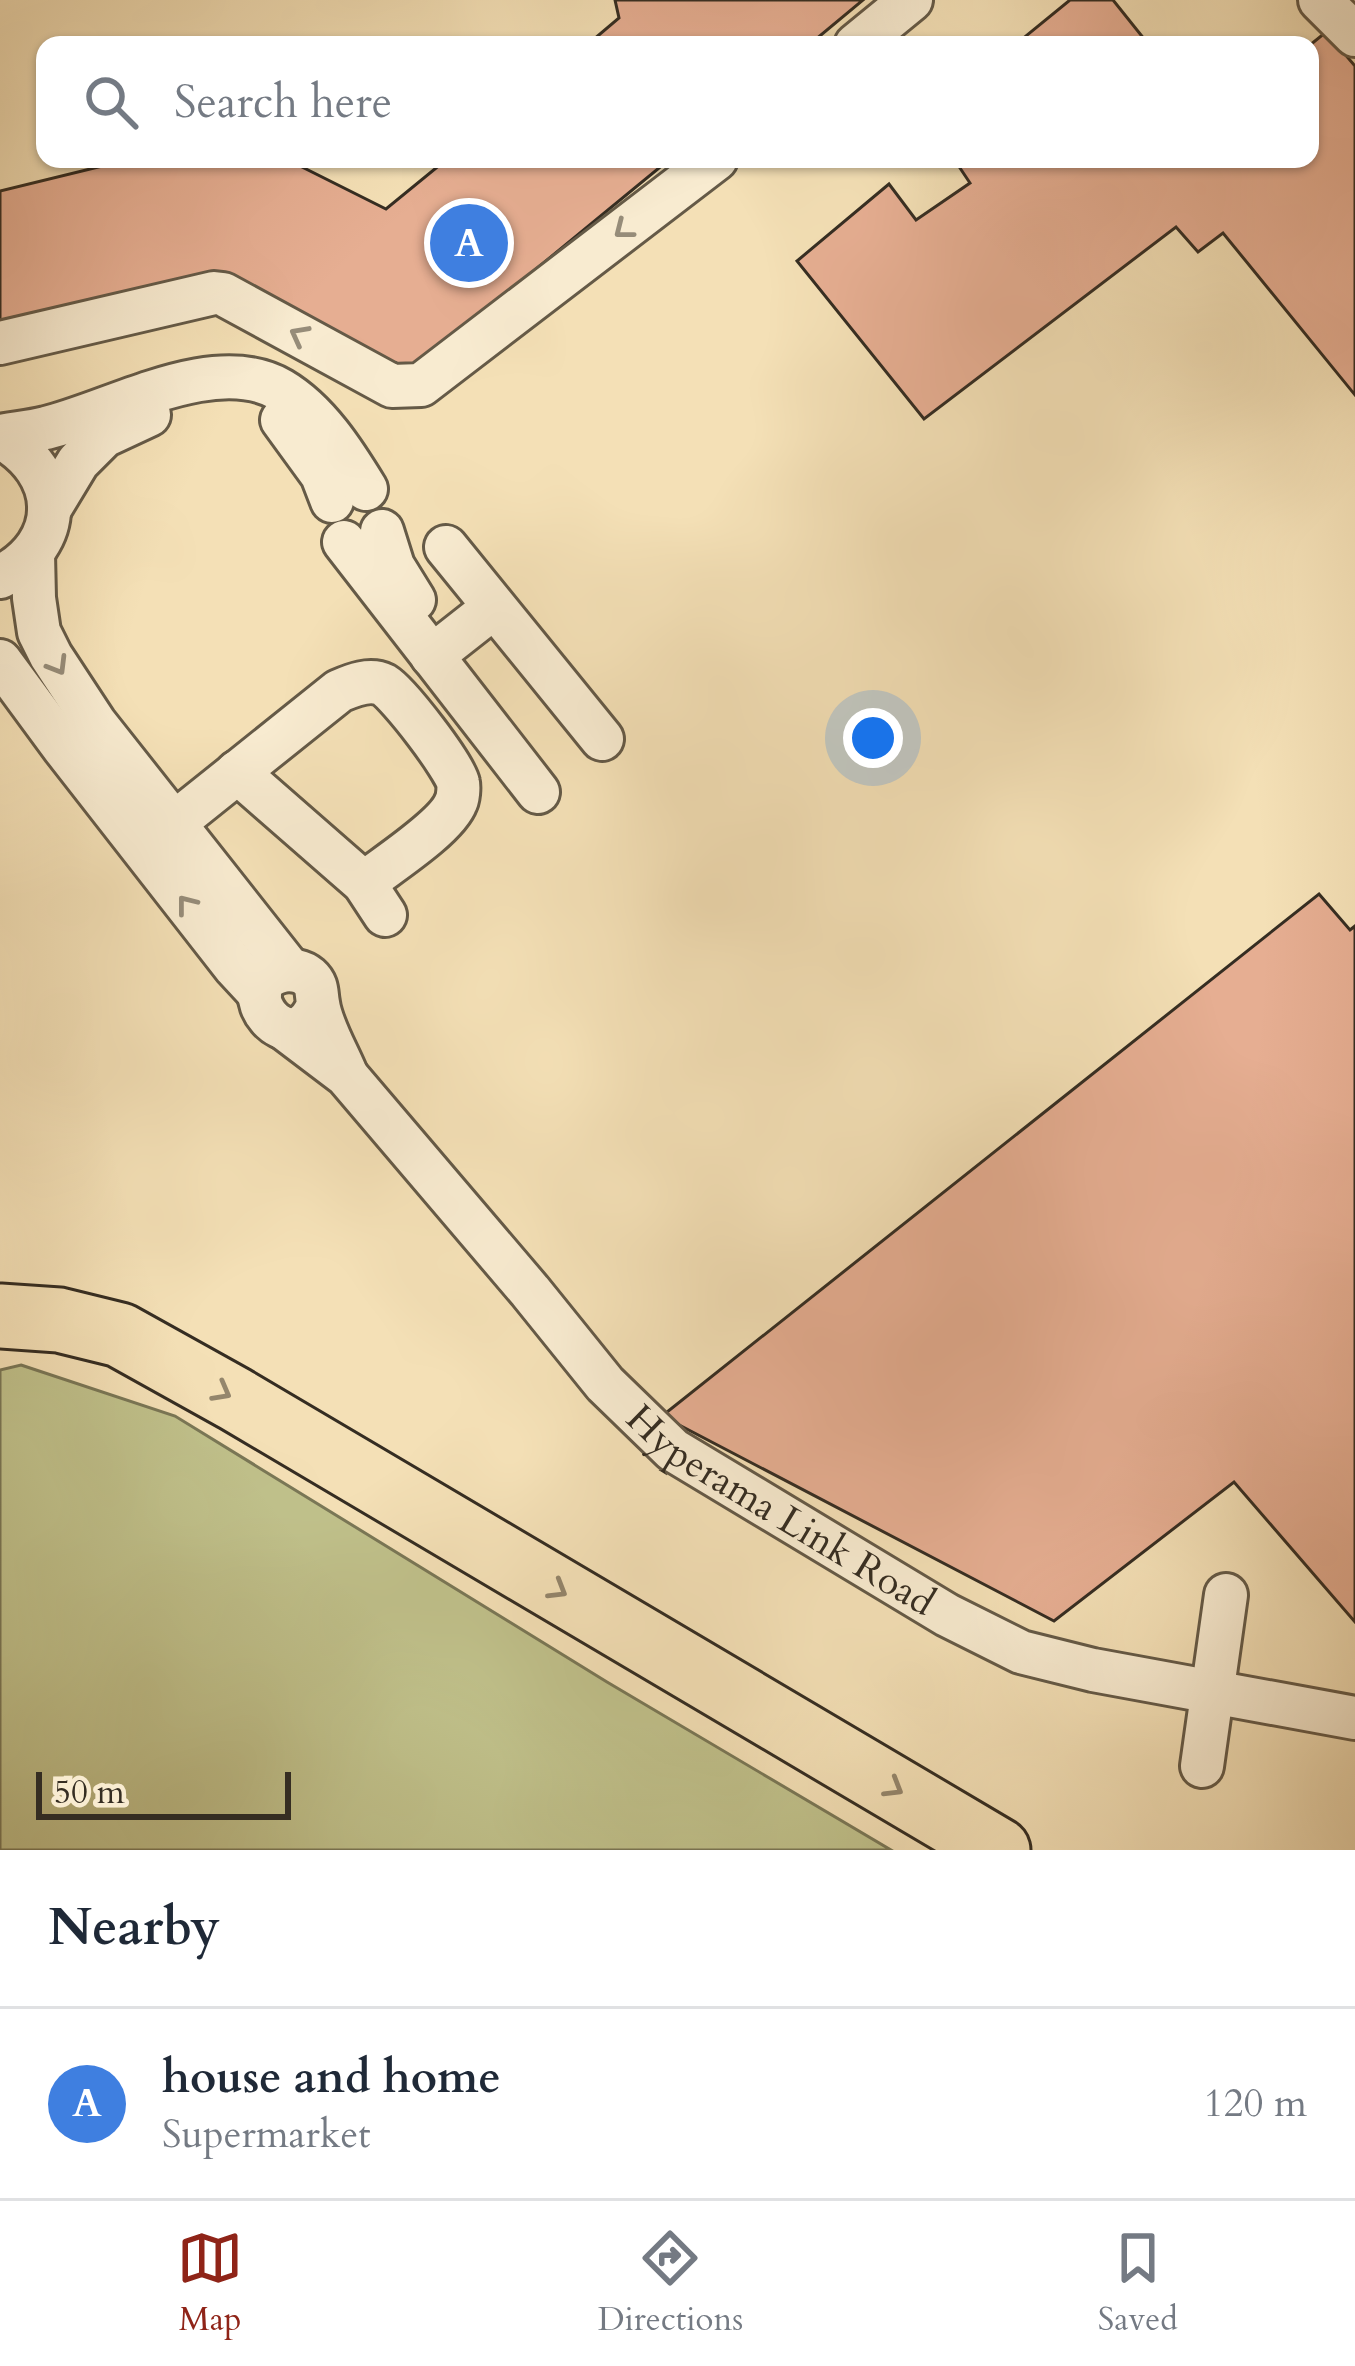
<!DOCTYPE html>
<style>
:root{--surface:#fff;--page:#f6f6f7;--text:#1f2937;--muted:#747a83;--line:#e0e1e3;--accent:#8f2418}
body{margin:0;font-family:Cardo,serif;background:var(--page);color:var(--text)}
.scale{position:absolute;left:36px;bottom:30px;width:255px;box-sizing:border-box;padding-left:12px;border:6px solid #352d22;border-top:0;font-size:33px;line-height:42px;white-space:nowrap;color:#352d22;-webkit-text-stroke:9px #f8ebd0;paint-order:stroke}
.you{position:absolute;left:873px;top:738px;width:42px;height:42px;margin:-30px;border:9px solid #fff;border-radius:50%;background:#1a73e8;box-shadow:0 0 0 18px #1a73e833}
.badge{display:grid;place-items:center;width:78px;height:78px;border-radius:50%;background:var(--accent);color:#fff;font-size:39px;font-weight:700}
.pin{position:absolute;translate:-50% -50%;border:6px solid #fff;box-shadow:0 3px 12px #0006}
.list{margin:0;padding:0;list-style:none}
h2{display:flex;justify-content:space-between;align-items:center;height:156px;margin:0;padding:0 48px;font-size:51px}
h2 small{font-size:39px;font-weight:400;color:var(--muted)}
.list li{display:grid;grid-template-columns:78px 1fr auto;gap:36px;align-items:center;box-sizing:border-box;height:192px;padding:0 48px;border-top:3px solid var(--line)}
.list b{display:block;font-size:45px;white-space:nowrap}
.list p{margin:0;font-size:39px;white-space:nowrap;color:var(--muted)}
.list em{font-size:39px;font-style:normal;color:var(--muted)}
.icon{flex:none;width:66px;height:66px;fill:none;stroke:currentColor;stroke-width:2;stroke-linecap:round;stroke-linejoin:round}
.map{position:relative;flex:none;width:1355px;height:1850px;overflow:hidden}
.search{position:absolute;background:var(--surface);box-shadow:0 3px 9px #0004;left:36px;right:36px;top:36px;height:132px;display:flex;align-items:center;gap:30px;box-sizing:border-box;padding:0 42px;border-radius:24px;color:var(--muted);font-size:45px}
.sheet{height:348px;background:var(--surface)}
nav{display:flex;justify-content:space-around;align-items:center;box-sizing:border-box;height:168px;border-top:3px solid var(--line);background:var(--surface);font-size:33px;color:var(--muted)}
nav a{display:grid;justify-items:center;gap:6px}
nav .on{color:var(--accent)}
.map>svg:first-child{display:block}
.green{fill:#c0c18b;stroke:#7a7756;stroke-width:3}
.building{fill:#e6ae92;stroke:#352d22;stroke-width:3}
.lines{fill:none;stroke-linecap:round;stroke-linejoin:round}
.minor-casing{stroke:#655a47;stroke-width:48}
.highway-casing{stroke:#352d22;stroke-width:69}
.minor{stroke:#f8ebd0;stroke-width:42}
.highway{stroke:#f4e0b6;stroke-width:63}
.oneway{stroke:#968c79}
.oneway2{stroke:#94866c}
.labels{text-anchor:middle;dominant-baseline:central;stroke-width:12;stroke-linejoin:round;paint-order:stroke}
.street-label{font-size:39px;fill:#352d22;stroke:#f8ebd0}
</style>
<div class="map">
<svg width="1355" height="1850" viewBox="0 0 1355 1850">
<rect width="100%" height="100%" fill="#f4e0b6"/>
<filter id="stains"><feTurbulence type="fractalNoise" baseFrequency=".00167" numOctaves="4"/><feColorMatrix values="0 0 0 0 .2 0 0 0 0 .09 0 0 0 0 .02 0 0 0 .5 -.17"/></filter>
<radialGradient id="worn" r=".72"><stop offset=".6" stop-color="#630" stop-opacity="0"/><stop offset="1" stop-color="#630" stop-opacity=".3"/></radialGradient>
<path class="green" d="M21,1365l154,51 432,266 284,168h-891v-480z"/>
<path class="building" d="M615,0h248l-54,45h-222l32,-27z
M1070,0h43l36,45h-134z
M1326,32l29,34v329l-132,-162 -25,19 -22,-25 -252,192 -127,-158 92,-77 27,36 54,-37 -16,-24h356v-114z
M131,159h155l100,50 61,-50h223l-269,221 -185,-106 -216,51v-134z
M1319,894l31,36 5,-4v696l-121,-140 -180,139 -392,-205z"/>
<g class="lines">
<defs>
<g id="minor">
<path d="M1320,0l35,35"/>
<path d="M856,45l55,-45"/>
<path d="M0,343l214,-50 9,1 169,92 29,-1 295,-226"/>
<path d="M282,420l40,55 10,26"/>
<path d="M0,436c15,-3 31,-4 46,-8 67,-16 169,-77 235,-38 37,22 63,63 85,99"/>
<path d="M0,437c64,35 67,106 0,140"/>
<path d="M49,510l29,-48 26,-26 45,-21"/>
<path d="M382,531l11,35 21,34"/>
<path d="M344,542l194,250"/>
<path d="M446,547l156,192"/>
<path d="M33,554l1,44 5,34 12,24 44,67 195,247"/>
<path d="M432,656l61,-48"/>
<path d="M0,661l64,87 171,219 25,27"/>
<path d="M237,772l127,111 21,32"/>
<path d="M173,824l166,-133c14,-6 31,-13 45,-6 15,9 71,82 74,98 1,4 0,16 -2,19 -9,25 -69,63 -92,81"/>
<path d="M318,1005c-26,65 -93,-20 -36,-34 9,-2 20,0 27,6 9,8 7,16 9,26 3,23 19,49 28,71"/>
<path id="s1" d="M284,1028l62,47 184,216 75,93 68,66 274,165 74,37 72,18 262,48"/>
<path d="M1202,1766l24,-171"/>
</g>
<path id="highway" d="M0,1316l59,4 61,15 115,64 763,451"/>
</defs>
<use href="#minor" class="minor-casing"/>
<use href="#highway" class="highway-casing"/>
<use href="#minor" class="minor"/>
<use href="#highway" class="highway"/>
</g>
<defs><path id="oneway-chevron" d="M-2-3.5L2.5 0L-2 3.5" fill="none" stroke-width="1.6" stroke-linecap="round" stroke-linejoin="round" transform="scale(3)"/></defs>
<g class="oneway">
<use href="#oneway-chevron" transform="translate(623 230) rotate(142)"/>
<use href="#oneway-chevron" transform="translate(299 335) rotate(-152)"/>
<use href="#oneway-chevron" transform="translate(58 666) rotate(59)"/>
<use href="#oneway-chevron" transform="translate(186 904) rotate(-128)"/>
</g>
<g class="oneway2">
<use href="#oneway-chevron" transform="translate(222 1392) rotate(29)"/>
<use href="#oneway-chevron" transform="translate(558 1590) rotate(31)"/>
<use href="#oneway-chevron" transform="translate(894 1788) rotate(31)"/>
</g>
<g class="labels">
<g class="street-label">
<text stroke="none"><textPath href="#s1" startOffset="699">Hyperama Link Road</textPath></text>
</g>
</g>
<rect width="100%" height="100%" filter="url(#stains)"/>
<rect width="100%" height="100%" fill="url(#worn)"/>
</svg>
<div class="scale">50 m</div>
<div class="you"></div>
<div class="pin badge" style="left:469px;top:243px;background:#3f7fe0">A</div>
<div class="search"><svg class="icon" aria-label="search" viewBox="0 0 24 24"><circle cx="10" cy="10" r="6"/><path d="M15 15l6 6"/></svg>Search here</div>
</div>
<section class="sheet">
<h2>Nearby<small></small></h2>
<ul class="list">
<li><span class="badge" style="background:#3f7fe0">A</span><div><b>house and home</b><p>Supermarket</p></div><em>120 m</em></li>
</ul>
</section>
<nav>
<a class="on"><svg class="icon" aria-label="map" viewBox="0 0 24 24"><path d="M3 6l6-2 6 2 6-2v14l-6 2-6-2-6 2zM9 4v14M15 6v14"/></svg>Map</a>
<a><svg class="icon" aria-label="directions" viewBox="0 0 24 24"><path d="M12 3l9 9-9 9-9-9zM9 14v-3h6M13 9l2 2-2 2"/></svg>Directions</a>
<a><svg class="icon" aria-label="saved" viewBox="0 0 24 24"><path d="M7 4h10v16l-5-4-5 4z"/></svg>Saved</a>
</nav>
